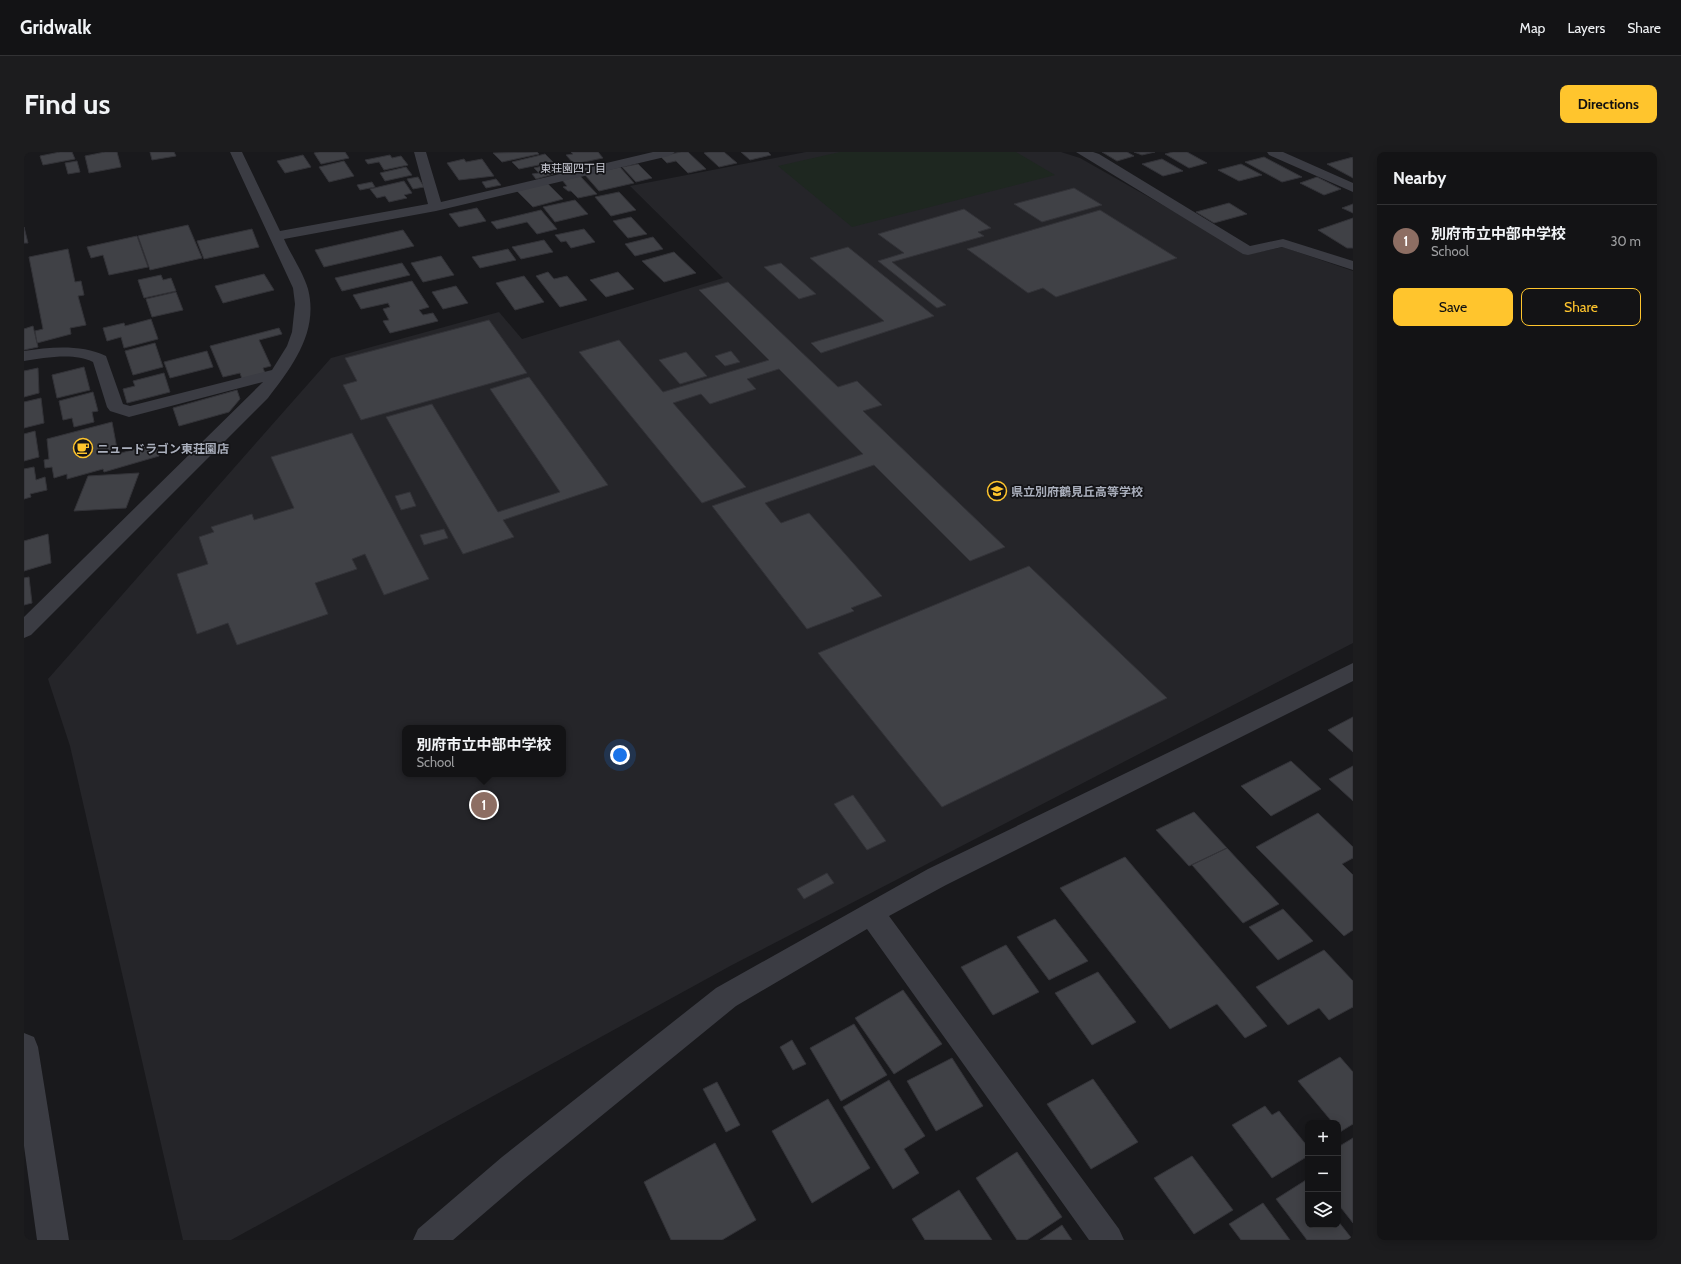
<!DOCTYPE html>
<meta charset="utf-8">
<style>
:root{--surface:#131315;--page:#1c1c1e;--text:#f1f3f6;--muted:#9d9ea0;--line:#323234;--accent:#ffc52d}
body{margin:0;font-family:Cabin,"Noto Sans JP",sans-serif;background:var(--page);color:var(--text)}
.controls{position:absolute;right:12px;bottom:12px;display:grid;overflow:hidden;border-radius:8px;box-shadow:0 2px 10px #0003}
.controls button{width:36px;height:36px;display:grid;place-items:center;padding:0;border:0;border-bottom:1px solid var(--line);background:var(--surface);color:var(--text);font:20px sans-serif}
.you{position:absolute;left:596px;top:603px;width:14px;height:14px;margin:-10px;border:3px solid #fff;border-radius:50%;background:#1a73e8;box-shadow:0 0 0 6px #1a73e833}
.badge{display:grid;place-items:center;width:26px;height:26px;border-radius:50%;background:var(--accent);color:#fff;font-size:13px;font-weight:700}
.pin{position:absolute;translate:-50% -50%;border:2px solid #fff;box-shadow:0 1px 4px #0006}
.popup{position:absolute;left:378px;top:573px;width:164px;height:52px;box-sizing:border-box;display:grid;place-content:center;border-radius:8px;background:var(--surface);filter:drop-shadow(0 1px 3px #0005);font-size:13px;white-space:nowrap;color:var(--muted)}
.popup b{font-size:15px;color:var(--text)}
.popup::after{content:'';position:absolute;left:50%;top:100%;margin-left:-8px;border:8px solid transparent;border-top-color:var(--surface)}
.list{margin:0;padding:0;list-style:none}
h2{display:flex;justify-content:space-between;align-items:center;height:52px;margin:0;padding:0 16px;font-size:17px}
h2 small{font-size:13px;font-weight:400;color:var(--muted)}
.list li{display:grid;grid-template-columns:26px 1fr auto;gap:12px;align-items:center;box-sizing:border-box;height:72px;padding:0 16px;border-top:1px solid var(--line)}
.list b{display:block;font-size:15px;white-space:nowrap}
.list p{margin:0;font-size:13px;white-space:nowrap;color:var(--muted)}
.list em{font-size:13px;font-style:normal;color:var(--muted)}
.actions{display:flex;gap:8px;padding:12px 16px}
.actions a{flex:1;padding:9px 0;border:1px solid var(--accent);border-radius:8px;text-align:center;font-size:14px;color:var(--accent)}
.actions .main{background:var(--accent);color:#111}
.icon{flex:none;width:22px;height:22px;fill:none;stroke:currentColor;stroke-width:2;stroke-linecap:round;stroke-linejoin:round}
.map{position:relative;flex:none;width:1329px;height:1088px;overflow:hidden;border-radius:8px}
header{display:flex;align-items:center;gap:24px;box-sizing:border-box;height:56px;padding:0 20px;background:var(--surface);border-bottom:1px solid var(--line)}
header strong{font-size:19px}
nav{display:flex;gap:22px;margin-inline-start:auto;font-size:14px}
.intro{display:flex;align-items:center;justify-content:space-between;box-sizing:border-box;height:96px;padding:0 24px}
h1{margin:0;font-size:28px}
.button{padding:10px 18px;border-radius:8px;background:var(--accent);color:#111;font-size:14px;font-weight:700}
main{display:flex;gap:24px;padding:0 24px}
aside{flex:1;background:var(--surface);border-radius:8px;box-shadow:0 2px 10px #0003}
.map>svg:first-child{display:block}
.built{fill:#252529;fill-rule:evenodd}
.green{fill:#1e2720}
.building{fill:#404146;stroke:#333338}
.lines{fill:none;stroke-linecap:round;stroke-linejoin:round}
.minor{fill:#3b3c43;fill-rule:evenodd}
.labels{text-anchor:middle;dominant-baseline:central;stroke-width:3.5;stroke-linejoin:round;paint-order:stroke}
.far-neighbourhood-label{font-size:11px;fill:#ccced8;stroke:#141417}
.poi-label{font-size:12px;font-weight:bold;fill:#aaafbc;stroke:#141417;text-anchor:start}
</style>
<header>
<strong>Gridwalk</strong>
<nav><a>Map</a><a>Layers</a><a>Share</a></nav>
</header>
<div class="intro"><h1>Find us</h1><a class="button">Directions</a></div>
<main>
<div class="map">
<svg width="1329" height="1088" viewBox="0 0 1329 1088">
<rect width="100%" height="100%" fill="#19191c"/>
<path class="built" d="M782,0h255l19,6 169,96 34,-7 70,24v372l-621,322 -501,275h-48l-113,-494 -22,-67 283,-321 168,-46 23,27 201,-61 -93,-92zM381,576h158v46h-158z"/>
<path class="green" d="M816,0h176l39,23 -203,52 -74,-61z"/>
<path class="building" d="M36,0h12l3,7 -32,6 -3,-9z
M81,0h12l4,15 -32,6 -4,-17z
M126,0h24l2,4 -24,4z
M295,0h26l4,6 -28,6 -7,-11z
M513,0l2,2 -37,8 -9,-9z
M547,0h27l5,6 -29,6 -8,-9 7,-1z
M657,0h7l18,17 -18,4 -12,-12 -9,2 -7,-7z
M684,0h16l13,11 -18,4 -15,-14z
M717,0h27l3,3 -21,5z
M1078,0h25l7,4 -17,5z
M1110,0h21l-13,3z
M1149,0h14l20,11 -18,5 -24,-14z
M521,2l8,8 -34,7 -7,-7z
M279,3l8,12 -26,6 -8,-12z
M366,3l2,3 9,-2 7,9 -24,5 -5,-8 -11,2 -3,-4z
M1240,5l38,20 -20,5 -37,-20z
M1329,5v21l-26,-14z
M440,7l2,3 16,-3 12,17 -35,4 -12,-17z
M1138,7l21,12 -20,5 -21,-12z
M53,9l3,11 -12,2 -3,-11z
M320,9l10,15 -25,6 -10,-15z
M528,12l9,8 -25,7 -4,-5 7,-1 -5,-5z
M614,12l14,14 -16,4 -14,-15z
M1217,12l21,11 -23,6 -21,-11z
M382,15l6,8 -27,6 -5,-8z
M596,15l14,16 -35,8 -14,-16z
M556,24l17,18 -19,4 -7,-7h-3l-5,-4 4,-1 -5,-6z
M394,25l6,10 -11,2 -6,-10z
M1293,25l24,12 -17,6 -24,-12z
M472,27l5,6 -15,3 -4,-6z
M380,29l8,12 -8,2 3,3 -18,4 -4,-6 -8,2 -7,-9z
M348,30l3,5 -15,3 -3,-5z
M523,31l16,16 -30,8 -16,-16z
M1050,36l28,17 -60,17 -28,-18z
M595,40l17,18 -25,6 -16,-19z
M551,48l13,14 -33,8 -12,-15z
M1205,51l18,11 -33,9 -18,-11z
M1329,52v9l-11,-5z
M453,56l9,13 -27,6 -10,-13z
M940,57l27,19 -13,4 6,4 -92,26 54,43 -9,3 -59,-47 26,-8 -26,-19z
M517,58l16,19 -20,5 -10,-12 -30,7 -6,-7z
M1076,58l77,48 -121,39 -13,-9 -15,5 -61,-44z
M607,65l16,17 -19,4 -15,-17z
M1329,66v30h-6l-29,-18z
M164,73l14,33 -52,12 -12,-34z
M0,75l4,16h-4z
M228,77l7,18 -55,12 -7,-18z
M560,77l11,13 -24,6 -5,-7 -5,1 -6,-7z
M379,78l11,16 -90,21 -9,-17z
M113,84l11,31 -39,8 -6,-20 -12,3 -4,-11z
M629,85l10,12 -28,7 -10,-12z
M520,88l9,12 -32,7 -9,-12z
M824,95l86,69 -113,37 -10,-10 73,-22 -74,-63z
M44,97l7,33 6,-1 3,14 -6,1 8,29 -16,3 1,6 -34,9 -2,-12 8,-2 -14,-72z
M484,97l8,11 -36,8 -8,-11z
M650,100l22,21 -32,9 -22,-21z
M417,104l13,19 -31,7 -12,-19z
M378,111l8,12 -68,16 -7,-13z
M757,111l35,31 -17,5 -35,-32z
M524,120l6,7 13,-3 20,24 -27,7 -24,-31z
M594,120l16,17 -28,8 -16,-17z
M240,122l10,16 -51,13 -8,-17z
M137,123l2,5 8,-2 5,13 -32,7 -6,-18z
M500,124l20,26 -29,8 -19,-27z
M388,129l17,26 -10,3 4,5 10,-2 5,8 -48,12 -7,-12 6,-1 -6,-11 7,-2 -2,-4 -27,6 -8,-14z
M704,130l110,105 19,-6 25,24 -19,6 142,136 -35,14 -96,-96 -109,38 16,20 28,-10 73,83 -31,12 3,3 -47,18 -95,-123 151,-52 -84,-85 -32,10 9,10 -46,15 -9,-10 -28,9 73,84 -44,16 -123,-151 40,-12 44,52 106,-32 -70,-70z
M432,134l12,17 -25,6 -11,-17z
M152,140l7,18 -31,7 -6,-18z
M127,167l7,20 -34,9 -3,-11 -14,4 -4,-13 21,-5 1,3z
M465,168l38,53 -166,47 -18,-35 14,-4 -12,-23z
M9,174l5,21 -14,3v-21z
M255,176l3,6 -23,6 12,26 -8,2 2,5 -23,6 -2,-6 -17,4 -13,-31z
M131,191l8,24 -30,8 -8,-24z
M183,199l6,16 -43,11 -6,-16z
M707,199l9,11 -15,4 -10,-10z
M662,200l21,24 -27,8 -21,-24z
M60,215l6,23 -33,8 -5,-23z
M14,216l1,25 -15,4v-26z
M140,221l6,19 -43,11 -4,-14 12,-3 -2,-5z
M505,225l79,108 -105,35 11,17 -51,17 -77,-137 46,-13 66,108 62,-20 -70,-103z
M213,238l3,9 -11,13 -50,14 -6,-18z
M69,240l5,19 -6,1 2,10 -20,5 -2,-9 -9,2 -4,-19z
M17,246l3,25 -20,5v-26z
M88,270l6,32 38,-11 3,13 -55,16 -1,-3 -36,10v-5l-13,4 -2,-11 -7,1 -1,-8 5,-1 -2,-20z
M11,279l4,26 -15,4v-27z
M328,281l77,146 -45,16 -19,-41 -13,5 5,10 -42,14 13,31 -91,31 -9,-22 -31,11 -20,-60 31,-10 -9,-27 15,-5 -3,-5 41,-13 2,6 40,-12 -23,-51z
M10,315l2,13 9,-3 2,13 -17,4 1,3 -7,2v-30z
M115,321l-13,35 -52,3 14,-35z
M386,340l6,14 -15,4 -6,-14z
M420,377l4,9 -24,7 -4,-10z
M24,382l3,29 -27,8v-30z
M1005,414l138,132 -225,109 -124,-154z
M5,425l3,26 -8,2v-27z
M1329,565v35l-25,-22z
M1267,609l30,28 -50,27 -30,-30z
M1329,614v35l-24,-22z
M829,643l33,46 -19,9 -33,-46z
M1170,660l33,36 -38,18 -33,-36z
M1294,661l35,34v11l-11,6 11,11v55l-9,6 -88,-89z
M1203,696l52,56 -36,19 -51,-58z
M1101,705l114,135 28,34 -22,12 -28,-34 -47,25 -110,-141z
M803,721l7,10 -30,16 -7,-10z
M1259,757l30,32 -35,19 -29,-33z
M1031,767l33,42 -39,19 -32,-43z
M982,793l33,47 -46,23 -32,-48z
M1300,798l29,31v26l-24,13 -10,-12 -31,17 -32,-38z
M1074,820l38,50 -44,23 -37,-52z
M879,838l39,54 -48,30 -39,-56z
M830,872l33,51 -46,26 -31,-53z
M768,888l14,24 -13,6 -13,-23z
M1316,905l13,15v52l-13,8 -2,-3v-6h-5l-35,-42z
M928,906l31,48 -47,25 -29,-50z
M1069,927l45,63 -47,27 -44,-65z
M865,928l36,56 -21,13 15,24 -26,16 -50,-82z
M693,930l23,43 -14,7 -23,-43z
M804,947l42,69 -58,35 -40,-72z
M1241,954l7,9 7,-4 29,36v9l-36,22 -40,-53z
M1329,986v85l-15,-19v-57z
M691,991l41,77 -34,20h-51l-27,-58z
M993,1000l45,65 -35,23h-10l-41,-62z
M1168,1004l41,54 -39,24 -40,-56z
M1282,1028l2,3v42h30v-4l15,19h-46l-31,-41z
M935,1038l33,50h-67l-13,-21z
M1239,1051l27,37h-49l-12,-16z
M1038,1073l10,15h-32z"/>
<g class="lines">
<path class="minor" d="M206,0h12l38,79 148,-27 -14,-52h12l15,50 212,-50h22l-6,4 -233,55 -152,28c7,16 19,33 24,50 11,43 -16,78 -40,109l-237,237 -7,3v-21l239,-235 -134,35 -19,-6 -3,-4 -14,-45c-19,-10 -49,-4 -69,-1v-10c26,-4 57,-7 82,5l17,48 7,2 142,-36 15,-24 5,-14 3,-28 -2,-16z
M1052,0h17l6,2 151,92 33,-7 70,22v9l-71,-23 -34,8 -5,-1z
M1243,0h16l70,31v9l-84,-37z
M1329,511v18l-407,204 -57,31 230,313 5,11h-35l-222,-311 -131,77 -212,173 -71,61h-40l5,-11 84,-72 214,-169 212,-119z
M0,881l10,4 4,10 31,193h-32l-13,-94z"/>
</g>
<defs>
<symbol id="cafe-ring" viewBox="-11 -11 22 22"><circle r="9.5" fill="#141417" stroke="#ffc52d" stroke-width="1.5"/><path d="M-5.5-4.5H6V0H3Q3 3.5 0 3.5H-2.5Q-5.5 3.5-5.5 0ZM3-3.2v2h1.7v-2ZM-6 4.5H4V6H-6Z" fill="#ffc52d"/></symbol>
<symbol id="school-ring" viewBox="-11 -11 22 22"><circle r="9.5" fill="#141417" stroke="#ffc52d" stroke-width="1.5"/><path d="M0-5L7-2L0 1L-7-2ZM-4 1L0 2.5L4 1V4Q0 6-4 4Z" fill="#ffc52d"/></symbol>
</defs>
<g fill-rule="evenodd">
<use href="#cafe-ring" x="48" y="285" width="22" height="22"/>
<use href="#school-ring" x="962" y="328" width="22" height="22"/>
</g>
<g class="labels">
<g class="far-neighbourhood-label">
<text x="549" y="16">東荘園四丁目</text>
</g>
<g class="poi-label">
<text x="73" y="296">ニュードラゴン東荘園店</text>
<text x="987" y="339">県立別府鶴見丘高等学校</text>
</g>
</g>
</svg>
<div class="controls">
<button>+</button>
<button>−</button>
<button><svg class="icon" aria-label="layers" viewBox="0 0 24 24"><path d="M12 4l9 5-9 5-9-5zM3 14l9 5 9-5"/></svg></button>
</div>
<div class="you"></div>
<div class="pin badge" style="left:460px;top:653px;background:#8d6e63">1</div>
<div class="popup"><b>別府市立中部中学校</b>School</div>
</div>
<aside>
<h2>Nearby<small></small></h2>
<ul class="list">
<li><span class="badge" style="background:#8d6e63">1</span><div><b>別府市立中部中学校</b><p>School</p></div><em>30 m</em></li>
</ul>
<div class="actions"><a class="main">Save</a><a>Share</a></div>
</aside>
</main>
